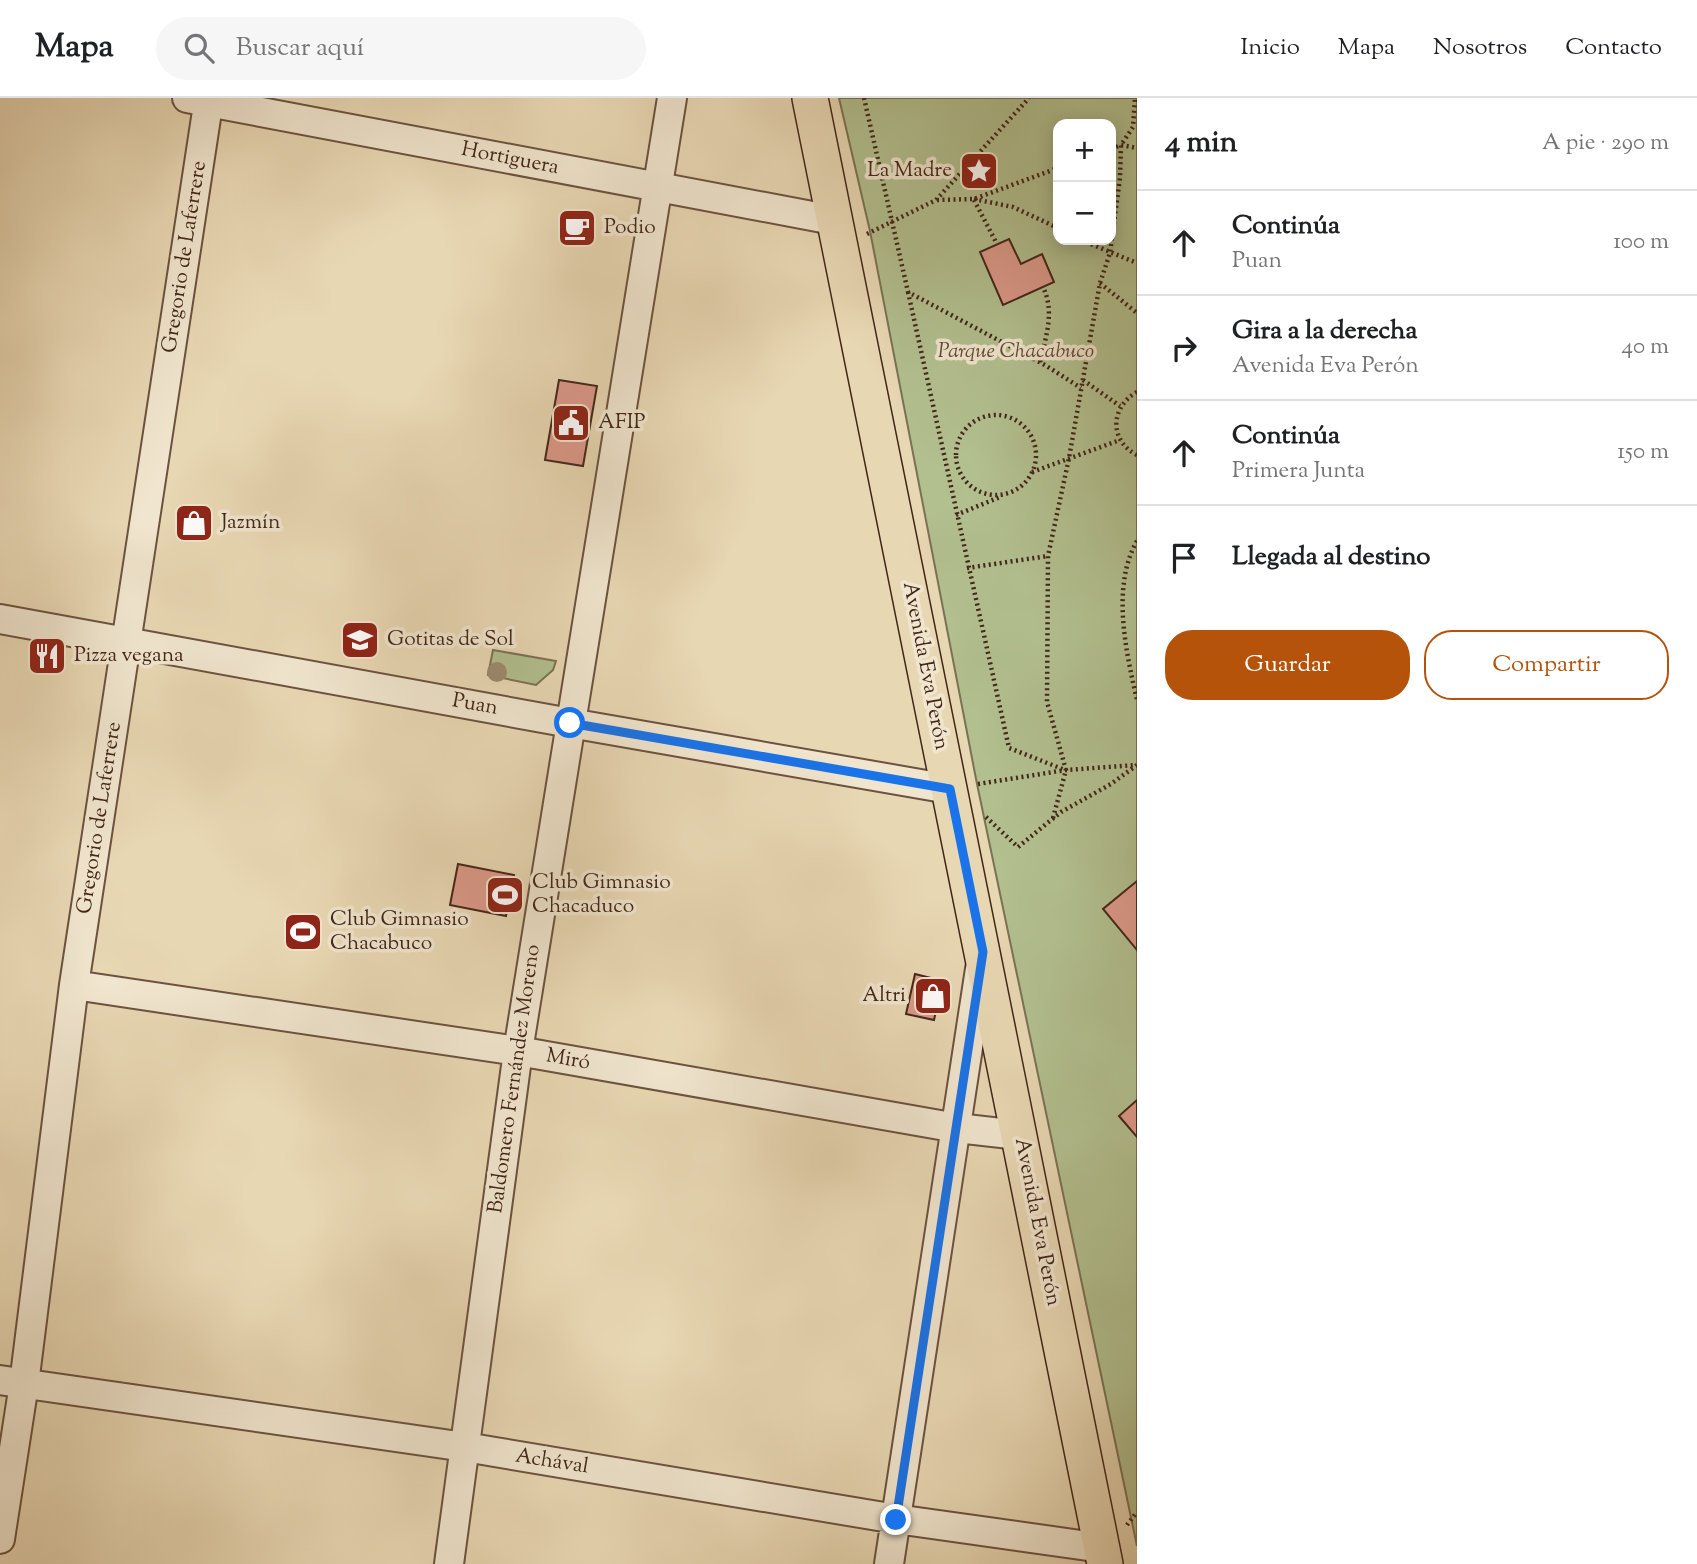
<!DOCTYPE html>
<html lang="es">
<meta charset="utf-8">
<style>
:root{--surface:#fff;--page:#f6f6f6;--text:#202124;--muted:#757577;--line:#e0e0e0;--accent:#b45309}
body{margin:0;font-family:"Sorts Mill Goudy",serif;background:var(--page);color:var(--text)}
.controls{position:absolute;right:21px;top:21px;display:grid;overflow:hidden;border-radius:14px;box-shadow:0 4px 18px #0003}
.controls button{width:63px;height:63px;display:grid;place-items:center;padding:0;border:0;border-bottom:2px solid var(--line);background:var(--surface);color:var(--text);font:35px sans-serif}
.stop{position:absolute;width:21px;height:21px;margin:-16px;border:5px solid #1a73e8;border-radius:50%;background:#fff}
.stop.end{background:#1a73e8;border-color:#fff;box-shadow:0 2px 7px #0008}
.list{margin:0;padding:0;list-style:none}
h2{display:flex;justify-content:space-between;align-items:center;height:91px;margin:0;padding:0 28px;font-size:30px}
h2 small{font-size:23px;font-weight:400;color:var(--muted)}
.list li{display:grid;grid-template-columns:46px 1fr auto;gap:21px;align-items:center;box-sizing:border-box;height:105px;padding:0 28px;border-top:2px solid var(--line)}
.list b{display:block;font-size:26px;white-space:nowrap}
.list p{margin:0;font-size:23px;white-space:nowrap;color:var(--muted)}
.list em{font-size:23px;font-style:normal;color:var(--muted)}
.actions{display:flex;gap:14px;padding:21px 28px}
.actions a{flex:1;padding:16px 0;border:2px solid var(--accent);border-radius:28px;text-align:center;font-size:24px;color:var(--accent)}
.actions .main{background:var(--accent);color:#fff}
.icon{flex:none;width:38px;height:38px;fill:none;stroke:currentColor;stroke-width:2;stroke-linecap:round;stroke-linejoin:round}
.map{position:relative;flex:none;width:1137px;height:1466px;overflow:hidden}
header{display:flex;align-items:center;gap:42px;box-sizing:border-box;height:98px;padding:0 35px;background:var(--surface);border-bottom:2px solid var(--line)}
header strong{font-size:33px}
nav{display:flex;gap:38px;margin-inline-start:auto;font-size:24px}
.search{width:490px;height:63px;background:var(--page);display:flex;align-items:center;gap:18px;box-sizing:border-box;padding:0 24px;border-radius:38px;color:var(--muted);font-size:26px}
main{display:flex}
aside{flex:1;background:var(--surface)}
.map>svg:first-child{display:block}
.green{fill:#b2bf8f;stroke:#7a7254;stroke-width:2;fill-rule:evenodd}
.building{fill:#dc998a;stroke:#422618;stroke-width:2}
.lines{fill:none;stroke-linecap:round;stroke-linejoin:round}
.minor-casing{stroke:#6c523f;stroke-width:32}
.major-casing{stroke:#422618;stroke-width:38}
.path{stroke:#422618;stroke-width:4.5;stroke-dasharray:2 3.5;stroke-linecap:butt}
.minor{stroke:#f0e5ce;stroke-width:28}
.major{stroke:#e8d7b3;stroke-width:35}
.tree{fill:#9c8b6e}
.route{stroke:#1a73e8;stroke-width:9}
.labels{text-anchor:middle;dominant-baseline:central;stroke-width:7;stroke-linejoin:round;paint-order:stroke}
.street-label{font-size:21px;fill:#422618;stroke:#f0e5ce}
.poi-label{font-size:21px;fill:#422618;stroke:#f0e5ce;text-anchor:start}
.park-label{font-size:21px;font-style:italic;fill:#5e4c36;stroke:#f0e5ce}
</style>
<header>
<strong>Mapa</strong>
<div class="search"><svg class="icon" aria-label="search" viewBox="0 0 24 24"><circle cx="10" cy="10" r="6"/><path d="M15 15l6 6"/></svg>Buscar aquí</div>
<nav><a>Inicio</a><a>Mapa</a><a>Nosotros</a><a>Contacto</a></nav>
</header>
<main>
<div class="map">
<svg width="1137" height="1466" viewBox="0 0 1137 1466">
<rect width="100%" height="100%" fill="#e8d7b3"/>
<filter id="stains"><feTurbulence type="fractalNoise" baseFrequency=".00286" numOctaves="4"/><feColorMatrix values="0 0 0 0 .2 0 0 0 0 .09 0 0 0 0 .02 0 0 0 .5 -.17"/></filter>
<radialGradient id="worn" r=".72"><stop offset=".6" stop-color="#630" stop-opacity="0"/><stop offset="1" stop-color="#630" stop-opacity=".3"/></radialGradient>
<path class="green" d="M839,0h298v1448l-160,-762 -107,-553zM1058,26h53v116h-53z
M493,552l63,11 -3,9 -17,15 -48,-10z"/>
<path class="building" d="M1009,141l12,25 21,-10 12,28 -51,23 -23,-53z
M559,282l38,6 -14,80 -38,-6z
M458,766l56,11 -8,41 -56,-11z
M1137,783v69l-34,-41z
M915,876l28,7 -9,39 -28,-6z
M1137,1002v37l-18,-21z"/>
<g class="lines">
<defs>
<path id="minor" d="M187,0l646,122
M0,521l570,104 379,66
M74,887l444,66 439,77 62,7
M0,1282l465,67 431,72 206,29
M0,1441l24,-155 50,-399 135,-887
M449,1466l69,-513 154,-953
M889,1466l91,-595"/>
<path id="major" d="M810,0l295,1466"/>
</defs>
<use href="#minor" class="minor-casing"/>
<use href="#major" class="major-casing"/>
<path class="path" d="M864,0l44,194 137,73 36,23
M1111,51l10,-4 16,3
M974,101l39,8 45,21
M937,102l37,-1 84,-31
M974,102l23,44
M867,136l69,-34 93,-102
M1081,142l56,23
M1100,185l37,30
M908,194l101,456 56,22
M1040,264c6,-26 15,-50 3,-75
M1083,282l37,26
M1137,294c-27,15 -28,49 0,63
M956 357a40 40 0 1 1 80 0a40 40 0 1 1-80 0Z
M1032,374l88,-32
M956,417l44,-18
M1137,443c-26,45 -11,111 0,159
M967,470l81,-12
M978,686l88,-14 70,-5
M986,719l32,30 43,-35 50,-28 26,-19
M1053,720l13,-48 -19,-68 1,-146 21,-98 31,-175 10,-30 10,-75 1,-33 12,-18 2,-29
M1127,1427l10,-13"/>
<use href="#minor" class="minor"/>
<use href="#major" class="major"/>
</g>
<circle class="tree" cx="497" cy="574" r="10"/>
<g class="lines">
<path class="route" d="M570,625l380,66 33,163 -87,568"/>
</g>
<defs>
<symbol id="sight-square" viewBox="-11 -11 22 22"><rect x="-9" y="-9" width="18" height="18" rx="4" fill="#8f2418" stroke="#f0e5ce"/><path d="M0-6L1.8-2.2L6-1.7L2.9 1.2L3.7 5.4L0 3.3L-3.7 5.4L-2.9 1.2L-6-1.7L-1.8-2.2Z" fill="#fff"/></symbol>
<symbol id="cafe-square" viewBox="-11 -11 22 22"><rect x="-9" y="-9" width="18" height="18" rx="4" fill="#8f2418" stroke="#f0e5ce"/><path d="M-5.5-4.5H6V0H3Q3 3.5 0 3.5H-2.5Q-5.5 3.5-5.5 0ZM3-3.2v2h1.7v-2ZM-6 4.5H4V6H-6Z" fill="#fff"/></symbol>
<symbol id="civic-square" viewBox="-11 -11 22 22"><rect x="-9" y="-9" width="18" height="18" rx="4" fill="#8f2418" stroke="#f0e5ce"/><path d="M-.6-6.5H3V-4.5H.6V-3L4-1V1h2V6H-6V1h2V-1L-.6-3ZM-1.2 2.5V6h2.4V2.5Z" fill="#fff"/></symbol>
<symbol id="shop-square" viewBox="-11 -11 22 22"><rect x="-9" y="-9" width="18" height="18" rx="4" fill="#8f2418" stroke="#f0e5ce"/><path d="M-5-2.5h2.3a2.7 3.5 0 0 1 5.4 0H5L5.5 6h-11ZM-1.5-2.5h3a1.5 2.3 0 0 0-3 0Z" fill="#fff"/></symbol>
<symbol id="school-square" viewBox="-11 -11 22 22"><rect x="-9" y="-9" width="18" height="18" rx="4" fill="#8f2418" stroke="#f0e5ce"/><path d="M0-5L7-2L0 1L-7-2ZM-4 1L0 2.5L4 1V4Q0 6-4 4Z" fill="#fff"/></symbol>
<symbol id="restaurant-square" viewBox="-11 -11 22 22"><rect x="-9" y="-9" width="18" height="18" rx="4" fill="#8f2418" stroke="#f0e5ce"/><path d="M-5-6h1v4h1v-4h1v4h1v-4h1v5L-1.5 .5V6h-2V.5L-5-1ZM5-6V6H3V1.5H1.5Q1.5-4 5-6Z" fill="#fff"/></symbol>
<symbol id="stadium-square" viewBox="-11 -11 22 22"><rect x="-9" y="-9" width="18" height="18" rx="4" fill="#8f2418" stroke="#f0e5ce"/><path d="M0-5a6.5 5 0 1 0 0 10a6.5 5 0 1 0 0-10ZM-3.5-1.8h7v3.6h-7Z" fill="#fff"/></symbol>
</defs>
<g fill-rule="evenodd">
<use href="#sight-square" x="957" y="51" width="44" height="44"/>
<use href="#cafe-square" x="555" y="108" width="44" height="44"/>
<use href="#civic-square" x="549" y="303" width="44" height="44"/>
<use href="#shop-square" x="172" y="403" width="44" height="44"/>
<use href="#school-square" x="338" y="520" width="44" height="44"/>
<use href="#restaurant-square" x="25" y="536" width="44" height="44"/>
<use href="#stadium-square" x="483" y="775" width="44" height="44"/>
<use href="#stadium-square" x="281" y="812" width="44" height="44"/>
<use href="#shop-square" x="911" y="876" width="44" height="44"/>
</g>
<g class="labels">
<g class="street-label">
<text transform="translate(510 61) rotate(11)">Hortiguera</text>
<text transform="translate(185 159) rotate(-81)">Gregorio de Laferrere</text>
<text transform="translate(925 568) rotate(79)">Avenida Eva Perón</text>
<text transform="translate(475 607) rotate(10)">Puan</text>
<text transform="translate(100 720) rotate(-81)">Gregorio de Laferrere</text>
<text transform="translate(568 962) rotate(10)">Miró</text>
<text transform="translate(515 981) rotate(-82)">Baldomero Fernández Moreno</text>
<text transform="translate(1037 1124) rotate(79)">Avenida Eva Perón</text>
<text transform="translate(552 1364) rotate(9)">Achával</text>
</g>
<g class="poi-label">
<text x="952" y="73" text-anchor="end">La Madre</text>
<text x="604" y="130">Podio</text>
<text x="598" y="325">AFIP</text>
<text x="221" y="425">Jazmín</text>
<text x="387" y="542">Gotitas de Sol</text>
<text x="74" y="558">Pizza vegana</text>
<text x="532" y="785">Club Gimnasio<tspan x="532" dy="24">Chacaduco</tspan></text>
<text x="330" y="822">Club Gimnasio<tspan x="330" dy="24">Chacabuco</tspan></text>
<text x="906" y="898" text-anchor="end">Altri</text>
</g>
<g class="park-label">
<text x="1016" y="254">Parque Chacabuco</text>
</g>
</g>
<rect width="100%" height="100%" filter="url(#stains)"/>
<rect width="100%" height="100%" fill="url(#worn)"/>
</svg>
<div class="controls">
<button>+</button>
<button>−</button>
</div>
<div class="stop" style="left:570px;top:625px"></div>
<div class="stop end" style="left:896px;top:1422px"></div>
</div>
<aside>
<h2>4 min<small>A pie · 290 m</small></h2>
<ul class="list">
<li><svg class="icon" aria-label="ahead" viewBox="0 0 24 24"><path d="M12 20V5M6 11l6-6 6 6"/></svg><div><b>Continúa</b><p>Puan</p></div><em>100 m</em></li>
<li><svg class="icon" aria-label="right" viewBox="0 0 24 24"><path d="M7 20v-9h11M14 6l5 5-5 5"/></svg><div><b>Gira a la derecha</b><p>Avenida Eva Perón</p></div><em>40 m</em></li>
<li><svg class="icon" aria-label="ahead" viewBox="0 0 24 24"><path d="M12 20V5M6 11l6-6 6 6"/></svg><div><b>Continúa</b><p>Primera Junta</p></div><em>150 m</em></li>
<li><svg class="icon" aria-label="arrive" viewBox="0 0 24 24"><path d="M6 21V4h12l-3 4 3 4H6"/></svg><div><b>Llegada al destino</b></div></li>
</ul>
<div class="actions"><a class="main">Guardar</a><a>Compartir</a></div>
</aside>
</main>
